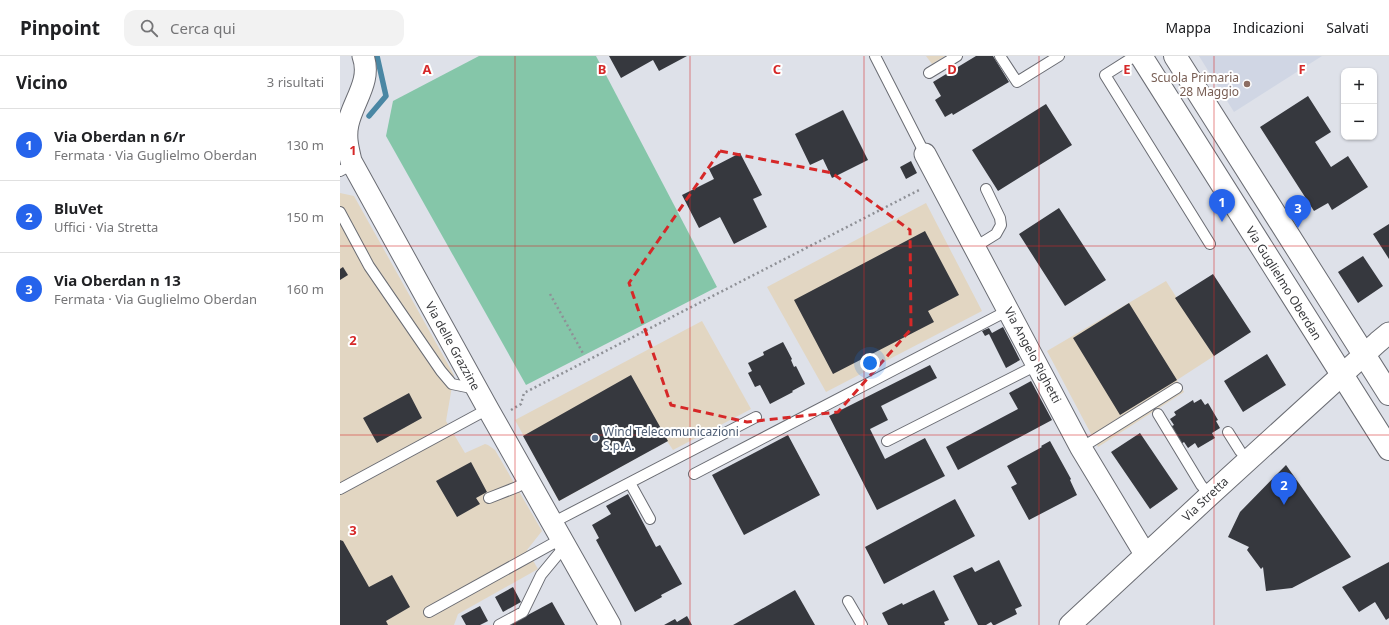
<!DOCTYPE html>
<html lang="it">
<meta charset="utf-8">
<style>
:root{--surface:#fff;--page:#f2f2f2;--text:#202124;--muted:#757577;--line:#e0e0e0;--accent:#2563eb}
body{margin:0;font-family:"Noto Sans",sans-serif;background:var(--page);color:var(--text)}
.controls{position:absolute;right:12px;top:12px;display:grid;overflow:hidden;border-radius:8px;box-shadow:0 1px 3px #0004}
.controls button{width:36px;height:36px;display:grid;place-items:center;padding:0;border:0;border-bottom:1px solid var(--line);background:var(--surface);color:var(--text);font:20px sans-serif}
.you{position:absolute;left:530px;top:307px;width:14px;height:14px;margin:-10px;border:3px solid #fff;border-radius:50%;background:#1a73e8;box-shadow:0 0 0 6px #1a73e833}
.badge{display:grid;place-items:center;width:26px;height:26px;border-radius:50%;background:var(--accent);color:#fff;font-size:13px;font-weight:700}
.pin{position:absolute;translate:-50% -33px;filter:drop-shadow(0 1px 2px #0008)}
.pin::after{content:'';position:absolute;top:21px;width:14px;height:12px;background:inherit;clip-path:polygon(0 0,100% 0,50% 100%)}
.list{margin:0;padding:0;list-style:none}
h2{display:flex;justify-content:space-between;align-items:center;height:52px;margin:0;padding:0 16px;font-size:17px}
h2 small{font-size:13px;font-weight:400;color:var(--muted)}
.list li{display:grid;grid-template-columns:26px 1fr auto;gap:12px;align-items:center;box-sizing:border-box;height:72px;padding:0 16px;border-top:1px solid var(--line)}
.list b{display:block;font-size:15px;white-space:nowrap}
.list p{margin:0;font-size:13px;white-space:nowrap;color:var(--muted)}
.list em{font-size:13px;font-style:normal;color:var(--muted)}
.icon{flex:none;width:22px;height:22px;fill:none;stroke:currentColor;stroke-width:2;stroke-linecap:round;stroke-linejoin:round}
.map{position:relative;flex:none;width:1049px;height:569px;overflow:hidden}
header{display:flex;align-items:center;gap:24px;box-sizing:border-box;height:56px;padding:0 20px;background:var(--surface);border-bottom:1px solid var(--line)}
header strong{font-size:19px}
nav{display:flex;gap:22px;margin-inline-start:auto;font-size:14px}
.search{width:280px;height:36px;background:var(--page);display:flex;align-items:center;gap:10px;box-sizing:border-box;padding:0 14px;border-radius:12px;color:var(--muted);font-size:15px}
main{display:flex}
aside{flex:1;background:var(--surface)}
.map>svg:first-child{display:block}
.industrial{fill:#e2d6c2}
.built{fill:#d0d6e4}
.green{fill:#85c6a9}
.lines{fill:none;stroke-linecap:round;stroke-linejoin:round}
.stream{stroke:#4a87a4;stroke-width:5.5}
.building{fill:#36383e}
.service-casing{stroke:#6a6c73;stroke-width:12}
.minor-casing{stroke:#6a6c73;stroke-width:23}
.secondary-casing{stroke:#6a6c73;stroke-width:24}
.path{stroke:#8f9197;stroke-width:2.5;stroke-dasharray:2 3;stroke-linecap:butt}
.service{stroke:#fff;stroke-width:10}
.minor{stroke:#fff;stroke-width:21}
.secondary{stroke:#fff;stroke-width:22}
.marked{fill:none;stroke:#d62828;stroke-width:3;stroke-dasharray:8 5;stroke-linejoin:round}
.grid{fill:none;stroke:#d62828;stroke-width:1;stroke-opacity:0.55}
.education-dot{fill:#8d6e63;stroke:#fff;stroke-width:1.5}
.service-dot{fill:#5c6f8a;stroke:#fff;stroke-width:1.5}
.labels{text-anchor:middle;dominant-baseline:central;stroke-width:4;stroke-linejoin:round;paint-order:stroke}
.education-label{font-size:12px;fill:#785e54;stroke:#fff;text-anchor:end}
.street-label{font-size:12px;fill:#38393c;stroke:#fff}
.service-label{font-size:12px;fill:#4e5e75;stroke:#fff;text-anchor:start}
.grid-label{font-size:13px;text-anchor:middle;font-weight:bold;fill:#d62828;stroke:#fff;stroke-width:4;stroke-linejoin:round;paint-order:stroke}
</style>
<header>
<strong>Pinpoint</strong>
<div class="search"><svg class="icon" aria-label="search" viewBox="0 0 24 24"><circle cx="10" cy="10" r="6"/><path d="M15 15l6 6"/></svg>Cerca qui</div>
<nav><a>Mappa</a><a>Indicazioni</a><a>Salvati</a></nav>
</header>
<main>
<aside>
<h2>Vicino<small>3 risultati</small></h2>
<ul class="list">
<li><span class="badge">1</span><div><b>Via Oberdan n 6/r</b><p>Fermata · Via Guglielmo Oberdan</p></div><em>130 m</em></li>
<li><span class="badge">2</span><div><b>BluVet</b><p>Uffici · Via Stretta</p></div><em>150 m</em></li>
<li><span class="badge">3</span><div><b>Via Oberdan n 13</b><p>Fermata · Via Guglielmo Oberdan</p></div><em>160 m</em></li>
</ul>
</aside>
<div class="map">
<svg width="1049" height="569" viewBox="0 0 1049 569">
<rect width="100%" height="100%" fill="#dee1e9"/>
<path class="industrial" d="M586,0h19l-13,8z
M0,137l14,3 100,179 -8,46 19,32 20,-9 3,1 7,5 47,81 -15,19 11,19 -80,45 -4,11h-114z
M586,147l56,108 -156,81 -59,-105z
M826,225l48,75 -37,24 7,12 -86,55 -51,-96z
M362,265l49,88 -78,41 -6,-9 -108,60 -44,-81z"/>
<path class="built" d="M859,0h123l-88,56z"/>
<path class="green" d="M139,0h117l121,231 -191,98 -140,-249 7,-35z"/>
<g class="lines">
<path class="stream" d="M29,60l17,-20 -9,-40"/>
</g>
<path class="building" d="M269,0h78l-28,15 -6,-11 -32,18z
M636,0h17l16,26 -56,33 -1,-2 -7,4 -10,-17 6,-4 -8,-14z
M968,40l23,36 -16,10 16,25 17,-11 20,31 -36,23 -4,-7 -14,8 -54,-84z
M706,48l26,41 -74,46 -26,-41z
M503,54l25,50 -36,18 -9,-19 -13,6 -15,-31z
M400,97l22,42 -9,4 14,28 -33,17 -14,-27 -21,11 -17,-33 32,-16 -5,-10z
M571,105l6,12 -11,6 -6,-12z
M719,152l47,72 -41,26 -46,-72z
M1049,168v35l-16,-25z
M585,175l34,64 -31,16 6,11 -101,52 -39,-74z
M1023,200l20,30 -25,17 -20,-31z
M3,211l5,8 -8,5v-11z
M873,218l38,58 -37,24 -39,-58z
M789,247l48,77 -57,35 -47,-77z
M663,271l17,33 -14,8 -17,-34 -4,2 -3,-5 7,-3 3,5z
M443,286l9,17 -1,1 3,7 2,-1 9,18 -13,7 1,1 -23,12 -10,-19 -5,2 -7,-14 4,-2 -4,-8 16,-8 -1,-3z
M927,298l19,31 -43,27 -19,-31z
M590,309l7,13 -56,28 7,14 -18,9 15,30 40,-21 20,38 -68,34 -48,-94z
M291,319l37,66 -109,60 -36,-65z
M691,325l21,39 -94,50 -12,-23 72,-38 -9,-16z
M69,337l13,25 -45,25 -14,-25z
M861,343l4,6 3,-2 10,17 -2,1 4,7 -8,5 3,5 -17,10 -3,-5 -7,5 -4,-6 -3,2 -11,-17 4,-2 -4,-6 6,-4 -2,-3 19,-12 1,3z
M800,377l38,56 -28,20 -39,-57z
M448,379l32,60 -76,40 -32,-60z
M710,385l21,38 -1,1 7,15 -48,25 -18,-33 6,-3 -10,-18 35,-19 -1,-1z
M131,406l16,30 -11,6 4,6 -23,13 -21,-36z
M946,409l65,92 -59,31 -26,3 -3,-24 -2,2 -14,-19 2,-3 -21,-10 12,-25z
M288,438l28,53 4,-2 22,39 -21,11 1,2 -27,15 -39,-72 3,-2 -7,-13 19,-11 -5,-8z
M615,443l20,37 -91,48 -19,-37z
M0,484l3,1 26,46 23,-12 18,32 -24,14 2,4h-48z
M659,504l23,46 -7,3 2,5 -22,11h-2l-2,-3 -5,3h-8l-25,-49 19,-9 3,5z
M1049,506v56l-3,2 -11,-18 -16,10 -17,-25z
M173,531l8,15 -18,10 -8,-15z
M455,534l20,35h-82z
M594,534l15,30 -5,2 1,3h-57l-6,-12 20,-10 1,2z
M212,546l13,23h-56z
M140,550l8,15 -8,4h-14l-5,-9z
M347,560l5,9h-28l11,-6 2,3z"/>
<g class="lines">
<defs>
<path id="service" d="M535,0l50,98
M660,0l17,26 42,-26
M795,0l-30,19 105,169
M589,17l28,-17
M0,115l13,-7
M0,156l29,54 72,105 11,13 24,5
M635,191l21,-13 5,-9 -1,-7 -14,-29
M818,358l43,71 9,10
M888,376l12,19 8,9
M547,385l150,-76
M741,392l96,-60
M354,418l315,-164
M290,427l20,36
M0,433l148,-80
M149,442l28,-11 11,-6
M212,467l204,-106
M508,545l14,24
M89,556l132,-73
M159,569l24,-13 18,-37 24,-29"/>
<path id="minor" d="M23,0c9,25 -10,45 -15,68 -3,13 0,24 3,37l137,248 122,216
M585,98l156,294 64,106
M730,569l140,-130 168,-153 11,-9"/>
<path id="secondary" d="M801,0l248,393
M835,0l214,338"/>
</defs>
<use href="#service" class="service-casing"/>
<use href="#minor" class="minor-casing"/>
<use href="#secondary" class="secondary-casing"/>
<path class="path" d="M210,238l34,61
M171,354l10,-6 3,-11 397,-204"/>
<use href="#service" class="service"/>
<use href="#minor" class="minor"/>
<use href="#secondary" class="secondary"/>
</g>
<path class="marked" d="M380,95l112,22 78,57 1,99 -73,83 -91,10 -76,-17 -42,-122z"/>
<path class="grid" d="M175,0v569M350,0v569M524,0v569M699,0v569M874,0v569M0,190h1049M0,379h1049"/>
<circle class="education-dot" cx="907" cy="28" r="4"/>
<circle class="service-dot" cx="255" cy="382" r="4"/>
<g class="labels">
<g class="education-label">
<text x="899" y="21">Scuola Primaria<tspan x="899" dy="14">28 Maggio</tspan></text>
</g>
<g class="street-label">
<text transform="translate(944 227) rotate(58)">Via Guglielmo Oberdan</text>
<text transform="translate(113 290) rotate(61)">Via delle Grazzine</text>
<text transform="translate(693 299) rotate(62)">Via Angelo Righetti</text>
<text transform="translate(865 443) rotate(-43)">Via Stretta</text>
</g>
<g class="service-label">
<text x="263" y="375">Wind Telecomunicazioni<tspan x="263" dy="14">S.p.A.</tspan></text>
</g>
</g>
<g class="grid-label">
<text x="87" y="18">A</text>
<text x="262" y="18">B</text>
<text x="437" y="18">C</text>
<text x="612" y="18">D</text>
<text x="787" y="18">E</text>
<text x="962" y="18">F</text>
<text x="13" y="99">1</text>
<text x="13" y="289">2</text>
<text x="13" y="479">3</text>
</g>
</svg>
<div class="controls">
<button>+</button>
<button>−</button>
</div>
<div class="you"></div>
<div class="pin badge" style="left:882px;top:166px">1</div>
<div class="pin badge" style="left:944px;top:449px">2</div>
<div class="pin badge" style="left:958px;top:172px">3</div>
</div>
</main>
